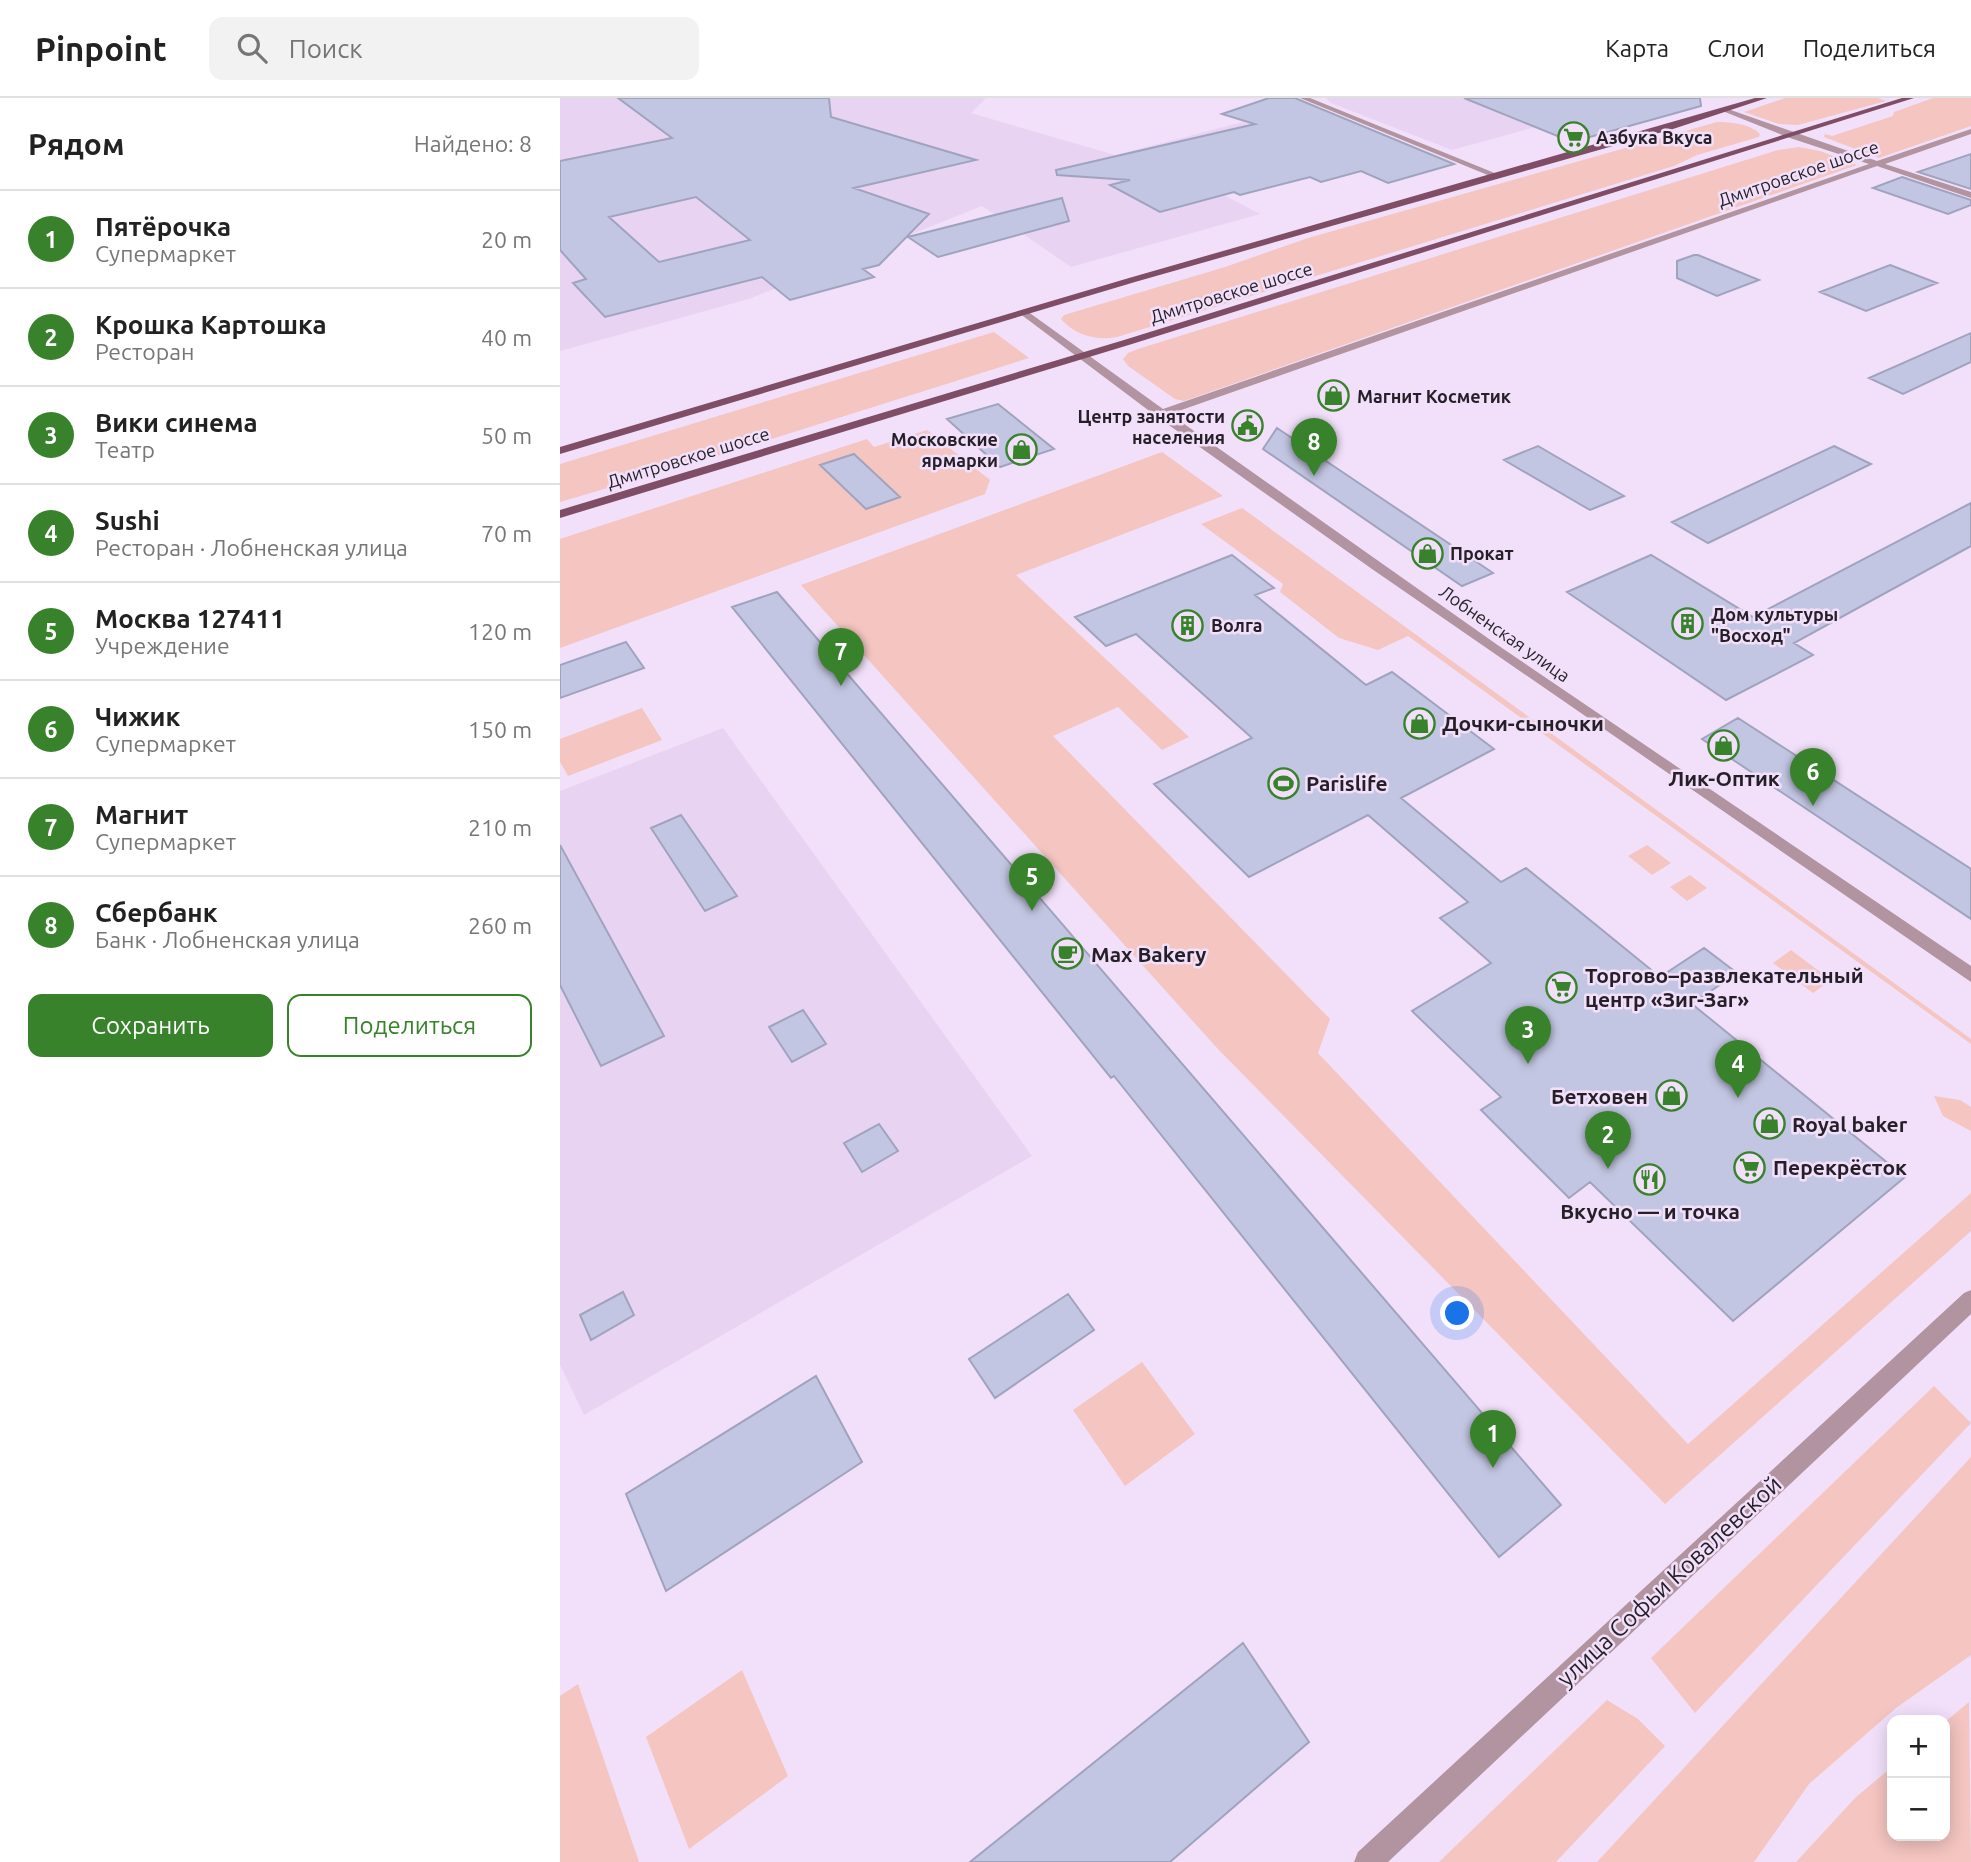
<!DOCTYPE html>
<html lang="ru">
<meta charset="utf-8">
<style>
:root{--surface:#fff;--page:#f2f2f2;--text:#222;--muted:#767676;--line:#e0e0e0;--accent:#37822a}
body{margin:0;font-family:Ubuntu,sans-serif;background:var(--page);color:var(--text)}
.controls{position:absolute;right:21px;bottom:21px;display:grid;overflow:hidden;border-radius:14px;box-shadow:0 4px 18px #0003}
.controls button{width:63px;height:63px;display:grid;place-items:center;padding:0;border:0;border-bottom:2px solid var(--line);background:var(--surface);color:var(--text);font:35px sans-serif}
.you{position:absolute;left:898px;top:1216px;width:24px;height:24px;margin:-18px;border:5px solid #fff;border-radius:50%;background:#1a73e8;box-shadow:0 0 0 10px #1a73e833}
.badge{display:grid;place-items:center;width:46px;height:46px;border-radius:50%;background:var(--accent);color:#fff;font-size:23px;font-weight:700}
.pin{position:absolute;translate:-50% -58px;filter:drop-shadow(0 2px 4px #0008)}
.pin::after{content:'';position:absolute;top:37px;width:24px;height:21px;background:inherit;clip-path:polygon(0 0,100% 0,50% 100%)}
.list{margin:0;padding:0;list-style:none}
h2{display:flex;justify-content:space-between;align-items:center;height:91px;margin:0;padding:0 28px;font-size:30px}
h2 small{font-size:23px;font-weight:400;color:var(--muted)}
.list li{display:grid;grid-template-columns:46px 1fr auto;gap:21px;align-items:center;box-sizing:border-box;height:98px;padding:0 28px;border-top:2px solid var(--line)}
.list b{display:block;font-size:26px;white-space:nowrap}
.list p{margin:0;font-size:23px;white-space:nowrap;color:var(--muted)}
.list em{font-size:23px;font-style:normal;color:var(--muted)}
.actions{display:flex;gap:14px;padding:21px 28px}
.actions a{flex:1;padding:16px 0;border:2px solid var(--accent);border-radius:14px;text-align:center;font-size:24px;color:var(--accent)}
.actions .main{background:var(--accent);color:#fff}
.icon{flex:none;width:38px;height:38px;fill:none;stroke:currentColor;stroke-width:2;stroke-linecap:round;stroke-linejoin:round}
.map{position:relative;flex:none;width:1411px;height:1764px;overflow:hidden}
header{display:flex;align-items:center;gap:42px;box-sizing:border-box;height:98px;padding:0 35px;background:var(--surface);border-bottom:2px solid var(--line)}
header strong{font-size:33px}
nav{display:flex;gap:38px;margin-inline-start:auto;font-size:24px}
.search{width:490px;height:63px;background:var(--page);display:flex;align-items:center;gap:18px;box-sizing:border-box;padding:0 24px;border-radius:14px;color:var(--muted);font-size:26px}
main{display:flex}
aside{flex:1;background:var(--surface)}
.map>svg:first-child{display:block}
.built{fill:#e9d3f3}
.green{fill:#f4c5c1}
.building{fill:#c3c6e2;stroke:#a0a3be;stroke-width:2;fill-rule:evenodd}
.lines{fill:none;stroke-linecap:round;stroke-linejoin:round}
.minor{fill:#b194a0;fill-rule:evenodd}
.major{fill:#7f4e66;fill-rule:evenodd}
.labels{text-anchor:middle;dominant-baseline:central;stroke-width:5;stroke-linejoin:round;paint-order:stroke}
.far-poi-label{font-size:18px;font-weight:bold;fill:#251f28;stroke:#f2e0fa;text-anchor:start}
.far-street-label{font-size:18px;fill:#251f28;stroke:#f2e0fa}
.poi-label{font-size:21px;font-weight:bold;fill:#251f28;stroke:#f2e0fa;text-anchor:start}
.near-street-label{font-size:24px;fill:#251f28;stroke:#f2e0fa}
</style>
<header>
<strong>Pinpoint</strong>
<div class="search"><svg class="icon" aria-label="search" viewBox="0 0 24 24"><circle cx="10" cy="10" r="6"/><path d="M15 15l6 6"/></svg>Поиск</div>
<nav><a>Карта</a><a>Слои</a><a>Поделиться</a></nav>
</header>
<main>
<aside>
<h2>Рядом<small>Найдено: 8</small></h2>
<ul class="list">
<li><span class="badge">1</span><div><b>Пятёрочка</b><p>Супермаркет</p></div><em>20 m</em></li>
<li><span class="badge">2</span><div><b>Крошка Картошка</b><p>Ресторан</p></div><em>40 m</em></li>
<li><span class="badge">3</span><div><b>Вики синема</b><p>Театр</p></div><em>50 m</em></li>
<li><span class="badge">4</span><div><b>Sushi</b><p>Ресторан · Лобненская улица</p></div><em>70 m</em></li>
<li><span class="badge">5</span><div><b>Москва 127411</b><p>Учреждение</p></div><em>120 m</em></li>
<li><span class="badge">6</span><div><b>Чижик</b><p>Супермаркет</p></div><em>150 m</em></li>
<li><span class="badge">7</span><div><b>Магнит</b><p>Супермаркет</p></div><em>210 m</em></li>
<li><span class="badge">8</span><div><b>Сбербанк</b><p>Банк · Лобненская улица</p></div><em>260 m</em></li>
</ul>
<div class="actions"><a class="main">Сохранить</a><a>Поделиться</a></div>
</aside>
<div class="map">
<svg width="1411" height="1764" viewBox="0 0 1411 1764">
<rect width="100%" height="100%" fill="#f2e0fa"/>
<path class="built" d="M0,0h426l-15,15 144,42 128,-33 -21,-8 42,-14 31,-2 161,65 -68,20 -44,-19 -34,13 -70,18 -6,-3 -10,3 36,19 -189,53 -89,-61 -233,93 -189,52z
M766,0h315l-189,52 -121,-47z
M163,630l309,428 -448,259 -24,-50v-574z"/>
<path class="green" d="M1225,0h93l8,3 -88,24 -19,-1 -35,-12z
M1373,0h38v28l-92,32 -55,-21 1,-3 7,2 61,-20 1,-4z
M1157,24c14,0 34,2 43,12l-1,3 -62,18 -23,11 -557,171c-21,4 -42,-2 -56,-18l3,-4 161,-48 83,-29z
M1239,49l21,4 37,14 -673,236 -9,-2 -47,-33 -5,-7 5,-6 10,-4 640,-199z
M434,234l35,26 -302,95 -167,49v-38z
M367,332l63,50 -5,14 -425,154v-109l307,-100 7,8z
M602,354l61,44 -207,79 173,162 -27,13 -44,-43 -65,29 277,283 -12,34 370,391 283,-251v38l-306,273 -448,-456 -416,-463z
M682,410l729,531v5l-563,-408 -30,14 -39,-12 -59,-46 3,-8 -82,-60z
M82,610l20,32 -94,36 -8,-14v-23z
M1087,747l24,18 -19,12 -24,-19z
M1130,777l17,13 -20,13 -17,-14z
M1231,852l40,30 -18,13 -40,-30z
M1374,998l26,4 11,7v24l-28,-15z
M582,1264l53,72 -70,52 -52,-76z
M1374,1288l37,37 -276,290 -44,-55z
M1411,1359v198l-75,53 -87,76 -55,78h-157z
M182,1572l46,106 -99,73 -43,-112z
M18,1586l61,178h-79v-166z
M1047,1602l31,19 27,27 -109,116h-117z
M1409,1604l2,160h-175l60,-65 36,-30v69h53v-114z"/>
<path class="building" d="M58,0h211l2,19 145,43 -122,28 75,26 -50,51 -16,4 11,8 -84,23 -28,-23 -157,40 -32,-34 13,-4 -26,-29v-89l112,-23zM136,99l54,43 -91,22 -50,-45z
M709,0h26l159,66 -66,19 -27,-12 -40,11 -11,-5 -70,18 -6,-3 -74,20 -50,-27 20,-5 -73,-5 -1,-5 199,-46 -33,-10z
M904,0h236l1,8 -129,36z
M1411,56v35l-53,-17z
M1342,79l69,23v5l-23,9 -75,-26z
M502,100l7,23 -131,36 -30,-20z
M1134,157h4l61,25 -42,16 -40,-18v-17z
M1330,167l47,18 -71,28 -46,-19z
M1411,235v29l-68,32 -34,-16z
M438,306l56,45 -54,18 -53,-48z
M717,330l107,72 109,73 -31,13 -199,-137z
M978,348l86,50 -34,14 -86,-50z
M1274,348l37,18 -163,79 -36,-21z
M294,356l46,43 -34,12 -46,-44z
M1411,405v43l-177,97 19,12 -87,45 -159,-108 84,-37 102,62z
M672,457l42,33 -19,7 111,90 26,-13 102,77 -93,49 100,84 25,-14 134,109 44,-29 33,25 -45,31 213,173 -172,144 -143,-139 -21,16 -88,-88 20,-13 -89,-86 79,-48 -51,-45 28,-16 -100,-87 -119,62 -95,-93 98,-46 -116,-104 -30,12 -31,-29z
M217,494l784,913 -62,52 -385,-481 -3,2 -379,-471z
M66,544l18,26 -84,30v-33z
M1178,620l233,151v50l-269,-180z
M121,717l56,81 -32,15 -54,-83z
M0,747l104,191 -63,30 -41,-81z
M243,912l23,34 -34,18 -23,-35z
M319,1026l19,27 -36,21 -18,-29z
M63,1194l11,23 -43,25 -11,-25z
M508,1196l26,36 -99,68 -26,-39z
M256,1278l46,86 -196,129 -40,-97z
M683,1545l66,99 -139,120h-200z"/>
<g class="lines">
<path class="minor" d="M740,0h10l192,78 -7,2z
M1165,10l152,53 94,-32v5l-86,30 86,28v6l-94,-32 -707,248 329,232 472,320v16l-599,-413 -216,-153 -137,-103 8,-2 136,98 706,-245 -79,-26 -65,-26z
M1411,1192v24l-583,548h-34l4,-10 606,-559z"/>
<path class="major" d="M1195,0h12l-94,31 -538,153 -575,172v-7l569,-169z
M1342,0h12l-782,246 -572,174v-8l564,-170z"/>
</g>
<defs>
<symbol id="supermarket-ring" viewBox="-11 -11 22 22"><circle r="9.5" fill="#f2e0fa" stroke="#37822a" stroke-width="1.5"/><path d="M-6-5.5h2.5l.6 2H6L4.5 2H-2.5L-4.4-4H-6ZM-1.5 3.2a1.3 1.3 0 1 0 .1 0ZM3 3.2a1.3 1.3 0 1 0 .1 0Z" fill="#37822a"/></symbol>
<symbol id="shop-ring" viewBox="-11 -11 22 22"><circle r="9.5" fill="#f2e0fa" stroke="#37822a" stroke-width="1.5"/><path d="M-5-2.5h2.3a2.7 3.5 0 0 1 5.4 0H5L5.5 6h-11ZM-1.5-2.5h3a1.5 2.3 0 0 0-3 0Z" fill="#37822a"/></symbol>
<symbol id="civic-ring" viewBox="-11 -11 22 22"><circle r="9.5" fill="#f2e0fa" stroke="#37822a" stroke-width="1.5"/><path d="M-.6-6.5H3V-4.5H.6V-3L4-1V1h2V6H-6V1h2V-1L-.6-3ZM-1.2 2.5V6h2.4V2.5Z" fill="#37822a"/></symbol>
<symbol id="building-ring" viewBox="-11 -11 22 22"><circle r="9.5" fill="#f2e0fa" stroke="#37822a" stroke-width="1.5"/><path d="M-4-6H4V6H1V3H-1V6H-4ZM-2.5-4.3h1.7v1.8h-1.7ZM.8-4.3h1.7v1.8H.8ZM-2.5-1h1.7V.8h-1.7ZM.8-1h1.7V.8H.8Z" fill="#37822a"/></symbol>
<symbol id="stadium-ring" viewBox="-11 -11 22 22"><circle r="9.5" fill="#f2e0fa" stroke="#37822a" stroke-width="1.5"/><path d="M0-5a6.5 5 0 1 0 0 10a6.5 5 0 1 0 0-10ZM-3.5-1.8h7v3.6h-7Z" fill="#37822a"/></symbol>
<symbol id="cafe-ring" viewBox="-11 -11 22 22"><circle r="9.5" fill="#f2e0fa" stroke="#37822a" stroke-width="1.5"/><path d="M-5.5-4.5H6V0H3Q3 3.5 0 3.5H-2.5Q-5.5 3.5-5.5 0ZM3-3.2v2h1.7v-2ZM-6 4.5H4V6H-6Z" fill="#37822a"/></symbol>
<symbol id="restaurant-ring" viewBox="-11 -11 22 22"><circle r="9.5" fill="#f2e0fa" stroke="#37822a" stroke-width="1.5"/><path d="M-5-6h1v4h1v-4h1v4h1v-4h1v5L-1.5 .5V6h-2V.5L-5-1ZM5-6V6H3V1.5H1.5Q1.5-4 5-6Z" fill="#37822a"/></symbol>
</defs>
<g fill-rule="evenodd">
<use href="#supermarket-ring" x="996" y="22" width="35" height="35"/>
<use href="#shop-ring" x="756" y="280" width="35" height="35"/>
<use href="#civic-ring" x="670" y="310" width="35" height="35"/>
<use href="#shop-ring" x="444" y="334" width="35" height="35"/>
<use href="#shop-ring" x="850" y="438" width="35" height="35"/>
<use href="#building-ring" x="1110" y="508" width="35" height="35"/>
<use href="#building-ring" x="610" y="510" width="35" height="35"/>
<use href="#shop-ring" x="842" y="608" width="35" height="35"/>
<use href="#shop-ring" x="1146" y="630" width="35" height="35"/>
<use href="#stadium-ring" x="706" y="668" width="35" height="35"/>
<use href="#cafe-ring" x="490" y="838" width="35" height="35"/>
<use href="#supermarket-ring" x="984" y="872" width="35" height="35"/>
<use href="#shop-ring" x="1094" y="980" width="35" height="35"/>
<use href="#shop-ring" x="1192" y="1008" width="35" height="35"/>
<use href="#supermarket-ring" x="1172" y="1052" width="35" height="35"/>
<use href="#restaurant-ring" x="1072" y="1064" width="35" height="35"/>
</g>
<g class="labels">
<g class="far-poi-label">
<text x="1036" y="39">Азбука Вкуса</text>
<text x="797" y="298">Магнит Косметик</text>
<text x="665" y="318" text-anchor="end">Центр занятости<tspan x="665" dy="21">населения</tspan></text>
<text x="438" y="341" text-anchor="end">Московские<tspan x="438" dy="21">ярмарки</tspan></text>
<text x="890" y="455">Прокат</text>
<text x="1151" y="516">Дом культуры<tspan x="1151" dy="21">"Восход"</tspan></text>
<text x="651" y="527">Волга</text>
</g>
<g class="far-street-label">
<text transform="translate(1238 75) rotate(-19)">Дмитровское шоссе</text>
<text transform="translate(671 194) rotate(-17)">Дмитровское шоссе</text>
<text transform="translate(128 359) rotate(-17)">Дмитровское шоссе</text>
<text transform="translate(945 535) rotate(35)">Лобненская улица</text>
</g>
<g class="poi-label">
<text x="882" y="625">Дочки-сыночки</text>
<text x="1164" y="680" text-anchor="middle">Лик-Оптик</text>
<text x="746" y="685">Parislife</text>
<text x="531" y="856">Max Bakery</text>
<text x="1025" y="877">Торгово–развлекательный<tspan x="1025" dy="24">центр «Зиг-Заг»</tspan></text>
<text x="1088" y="998" text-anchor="end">Бетховен</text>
<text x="1232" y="1026">Royal baker</text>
<text x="1213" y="1069">Перекрёсток</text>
<text x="1090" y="1113" text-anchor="middle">Вкусно — и точка</text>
</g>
<g class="near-street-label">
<text transform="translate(1109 1483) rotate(-43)">улица Софьи Ковалевской</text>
</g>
</g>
</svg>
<div class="controls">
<button>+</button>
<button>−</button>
</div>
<div class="you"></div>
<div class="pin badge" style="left:933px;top:1370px">1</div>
<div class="pin badge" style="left:1048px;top:1071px">2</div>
<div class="pin badge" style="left:968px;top:966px">3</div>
<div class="pin badge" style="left:1178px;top:1000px">4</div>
<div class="pin badge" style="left:472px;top:813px">5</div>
<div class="pin badge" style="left:1253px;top:708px">6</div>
<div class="pin badge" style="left:281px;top:588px">7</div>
<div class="pin badge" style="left:754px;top:378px">8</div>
</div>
</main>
